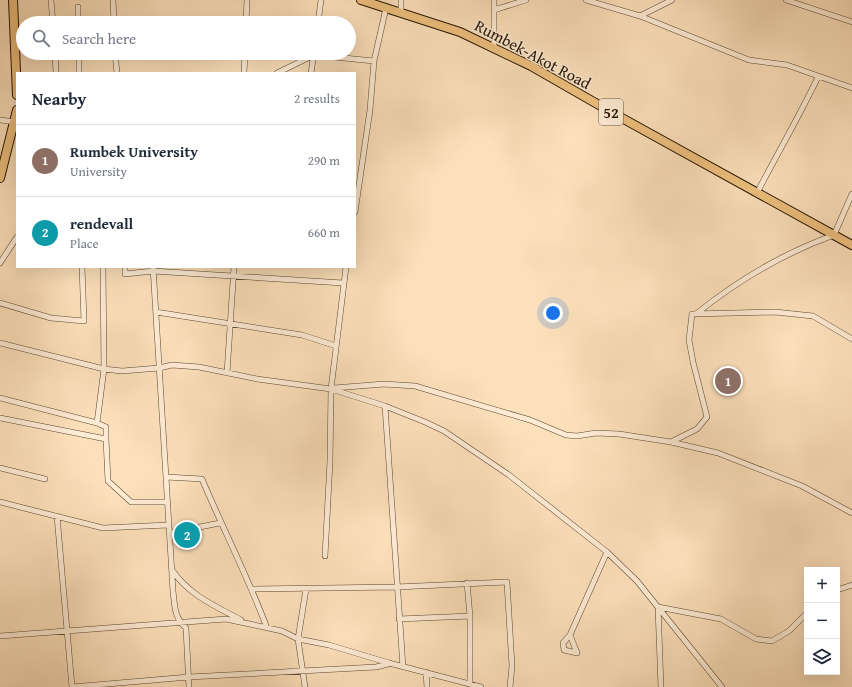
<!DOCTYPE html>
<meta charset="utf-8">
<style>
:root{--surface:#fff;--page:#f6f6f7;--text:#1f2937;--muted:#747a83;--line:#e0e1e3;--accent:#d93025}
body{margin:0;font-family:"Gentium Book Plus",serif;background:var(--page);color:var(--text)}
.controls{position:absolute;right:12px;bottom:12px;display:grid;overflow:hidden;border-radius:0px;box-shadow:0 4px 16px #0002}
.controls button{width:36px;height:36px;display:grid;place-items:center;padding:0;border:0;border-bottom:1px solid var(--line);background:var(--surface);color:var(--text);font:20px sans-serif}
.you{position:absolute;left:553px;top:313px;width:14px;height:14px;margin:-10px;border:3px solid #fff;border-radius:50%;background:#1a73e8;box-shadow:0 0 0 6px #1a73e833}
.badge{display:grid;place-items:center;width:26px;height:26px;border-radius:50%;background:var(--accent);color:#fff;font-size:13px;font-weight:700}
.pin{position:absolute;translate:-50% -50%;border:2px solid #fff;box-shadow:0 1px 4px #0006}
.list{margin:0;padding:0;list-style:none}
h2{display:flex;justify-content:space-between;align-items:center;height:52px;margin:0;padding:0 16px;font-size:17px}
h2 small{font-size:13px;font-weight:400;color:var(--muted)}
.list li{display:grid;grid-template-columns:26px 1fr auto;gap:12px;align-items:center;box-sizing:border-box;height:72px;padding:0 16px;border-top:1px solid var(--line)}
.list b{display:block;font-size:15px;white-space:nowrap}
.list p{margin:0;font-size:13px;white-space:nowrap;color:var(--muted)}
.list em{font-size:13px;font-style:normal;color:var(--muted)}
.icon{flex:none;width:22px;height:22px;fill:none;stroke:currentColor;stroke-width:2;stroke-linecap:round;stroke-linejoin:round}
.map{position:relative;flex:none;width:852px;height:687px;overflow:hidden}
.search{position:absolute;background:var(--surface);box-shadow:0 4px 16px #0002;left:16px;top:16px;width:340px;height:44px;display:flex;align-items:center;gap:10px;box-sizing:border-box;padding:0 14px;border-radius:22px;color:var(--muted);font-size:15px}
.panel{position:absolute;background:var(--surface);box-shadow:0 4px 16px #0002;left:16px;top:72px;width:340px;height:196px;border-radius:0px}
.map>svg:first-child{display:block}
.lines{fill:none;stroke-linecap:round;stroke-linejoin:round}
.minor-casing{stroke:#594732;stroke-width:6}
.primary-casing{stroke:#231405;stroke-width:10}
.minor{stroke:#fdebd3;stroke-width:5}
.primary{stroke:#eec07e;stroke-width:8}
.labels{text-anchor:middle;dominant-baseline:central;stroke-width:3;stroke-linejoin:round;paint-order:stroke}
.shield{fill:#fdebd3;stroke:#645443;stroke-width:1}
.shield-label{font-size:15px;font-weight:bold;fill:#231405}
.street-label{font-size:16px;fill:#231405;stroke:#fdebd3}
</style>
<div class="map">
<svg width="852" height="687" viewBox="0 0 852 687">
<rect width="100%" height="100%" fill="#fce0bb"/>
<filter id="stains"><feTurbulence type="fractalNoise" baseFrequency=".005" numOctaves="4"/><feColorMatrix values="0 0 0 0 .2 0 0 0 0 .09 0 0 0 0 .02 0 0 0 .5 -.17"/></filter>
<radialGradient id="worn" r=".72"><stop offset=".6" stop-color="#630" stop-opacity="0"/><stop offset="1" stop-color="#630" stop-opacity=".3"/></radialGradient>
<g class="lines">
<defs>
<path id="minor" d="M51,0l2,23
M113,0l1,23
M401,0v13
M494,0v48
M586,0l54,16 109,44 38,5 65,23
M786,0l66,22
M78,7v16
M494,10l32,-10
M640,16l32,-16
M246,23l1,-23
M318,23l3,-23
M55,53l1,20
M79,53v20
M115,53l2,20
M244,73l1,-20
M277,73l37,-18 60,6
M311,73l3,-20
M0,120l15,2
M757,193c20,-39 42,-76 61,-116
M355,212l15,-102 4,-49 12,-53
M0,263l17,-26
M125,267v7l28,-3 190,12
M153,267l20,324c2,16 1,26 13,37l3,59
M0,303l51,15 33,3 -2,-54
M156,312l146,23 34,11
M696,314c41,-33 88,-61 138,-79l18,-41
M0,343l104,26 18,2 37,-3 13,-3 27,2 58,12 74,10 54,17 40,16 19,9 65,44 98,77 30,29 85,106
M227,373l7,-106
M334,388l50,-4 31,2 115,34 36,15 11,1 19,-3 23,1 52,8 47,11 84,33 50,27
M0,398l97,25 7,-54 -1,-102
M385,406l18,261
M0,418l106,21 2,42 23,21h35
M97,423l9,4v12
M671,442l26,-13 10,-12 -14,-55 -4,-22 3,-26 83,-2 38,4 39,23
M0,468l45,11
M166,477l36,2c21,50 46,98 65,149
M0,502l103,26 65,-3
M57,516l15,171
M169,533l51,-10
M325,556l5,-95 1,-72 15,-122
M172,570c17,25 43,36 69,50
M467,583l3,33v68
M253,589l143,-2 111,-5 5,84 -2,21
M837,590l15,-5
M399,619l71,-3
M570,635l-7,8 1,7 13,3 -7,-18 37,-83
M0,636l226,-17 56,12 16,8 31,6 60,18 92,24
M426,672l1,15
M72,687l117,-10 187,-10 12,-3
M305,687l-7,-48 8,-50
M661,687l-3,-80 63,12 35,20 16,2 17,-10 18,-18"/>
<path id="primary" d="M13,0l4,95
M361,0l99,32 71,34 89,51 232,128
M0,178l17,-68"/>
</defs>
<use href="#minor" class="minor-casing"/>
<use href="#primary" class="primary-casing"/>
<use href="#minor" class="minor"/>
<use href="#primary" class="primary"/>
</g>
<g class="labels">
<rect class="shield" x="599" y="99" width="24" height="26" rx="3"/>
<g class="shield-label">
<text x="611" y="112">52</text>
</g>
<g class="street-label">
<text transform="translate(533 54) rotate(28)">Rumbek-Akot Road</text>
</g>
</g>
<rect width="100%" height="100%" filter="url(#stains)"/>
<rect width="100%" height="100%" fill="url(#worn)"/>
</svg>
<div class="controls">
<button>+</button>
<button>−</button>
<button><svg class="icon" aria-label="layers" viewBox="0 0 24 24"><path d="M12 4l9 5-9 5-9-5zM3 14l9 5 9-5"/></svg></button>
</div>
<div class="you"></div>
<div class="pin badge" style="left:728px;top:381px;background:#8d6e63">1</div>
<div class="pin badge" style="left:187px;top:535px;background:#0f9aa8">2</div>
<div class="search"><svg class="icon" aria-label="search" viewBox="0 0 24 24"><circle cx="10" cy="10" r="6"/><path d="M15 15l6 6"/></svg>Search here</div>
<section class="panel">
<h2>Nearby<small>2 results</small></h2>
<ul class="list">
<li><span class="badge" style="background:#8d6e63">1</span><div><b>Rumbek University</b><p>University</p></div><em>290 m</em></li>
<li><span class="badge" style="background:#0f9aa8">2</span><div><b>rendevall</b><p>Place</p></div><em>660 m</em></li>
</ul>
</section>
</div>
